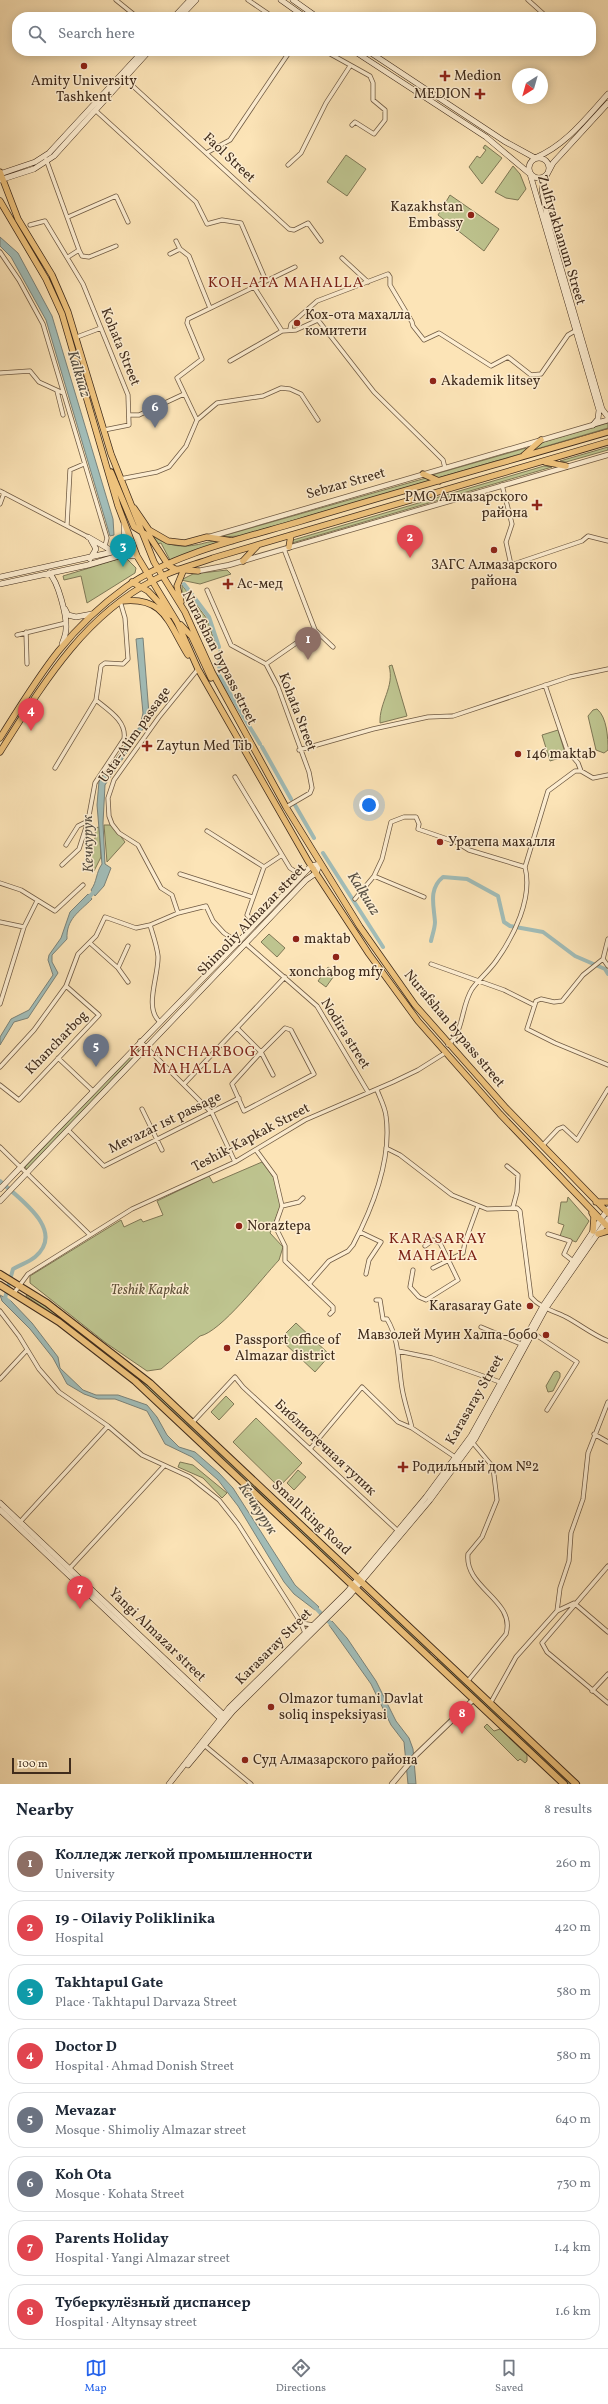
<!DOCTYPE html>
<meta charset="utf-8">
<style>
:root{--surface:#fff;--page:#f6f6f7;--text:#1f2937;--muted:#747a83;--line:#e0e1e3;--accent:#2563eb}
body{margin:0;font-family:Vollkorn,serif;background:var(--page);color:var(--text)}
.compass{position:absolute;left:512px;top:68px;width:36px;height:36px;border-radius:50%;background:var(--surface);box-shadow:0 2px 10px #0003;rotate:217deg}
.scale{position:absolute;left:12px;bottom:10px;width:59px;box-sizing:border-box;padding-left:4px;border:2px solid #402c1c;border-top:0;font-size:11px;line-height:14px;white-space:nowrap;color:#402c1c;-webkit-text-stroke:3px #fdedd0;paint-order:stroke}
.you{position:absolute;left:369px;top:805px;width:14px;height:14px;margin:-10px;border:3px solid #fff;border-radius:50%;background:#1a73e8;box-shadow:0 0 0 6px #1a73e833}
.badge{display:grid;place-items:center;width:26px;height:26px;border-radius:50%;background:var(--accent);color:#fff;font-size:13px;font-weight:700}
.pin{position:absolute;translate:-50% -33px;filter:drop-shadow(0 1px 2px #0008)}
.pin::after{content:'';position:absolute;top:21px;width:14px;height:12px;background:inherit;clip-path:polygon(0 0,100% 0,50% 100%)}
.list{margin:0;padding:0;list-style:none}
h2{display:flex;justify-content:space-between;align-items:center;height:52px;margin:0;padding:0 16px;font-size:17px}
h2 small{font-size:13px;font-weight:400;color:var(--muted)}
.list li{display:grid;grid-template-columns:26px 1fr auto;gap:12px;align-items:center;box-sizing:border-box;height:56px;margin:0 8px 8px;padding:0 8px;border:1px solid var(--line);border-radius:16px}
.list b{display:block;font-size:15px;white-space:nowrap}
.list p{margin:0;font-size:13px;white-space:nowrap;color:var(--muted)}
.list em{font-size:13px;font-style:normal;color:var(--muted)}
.icon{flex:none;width:22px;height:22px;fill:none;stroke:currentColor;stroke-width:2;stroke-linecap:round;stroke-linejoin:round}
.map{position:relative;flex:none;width:608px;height:1784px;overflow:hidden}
.search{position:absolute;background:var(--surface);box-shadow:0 2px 10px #0003;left:12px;right:12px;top:12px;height:44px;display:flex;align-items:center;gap:10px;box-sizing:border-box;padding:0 14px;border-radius:16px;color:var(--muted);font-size:15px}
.sheet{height:564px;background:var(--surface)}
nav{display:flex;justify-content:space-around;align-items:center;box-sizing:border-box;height:56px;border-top:1px solid var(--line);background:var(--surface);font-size:11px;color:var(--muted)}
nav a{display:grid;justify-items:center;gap:2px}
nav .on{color:var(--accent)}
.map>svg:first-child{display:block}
.green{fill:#bec48f;stroke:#7f7856}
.water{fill:#a1bcb7;stroke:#7a8279}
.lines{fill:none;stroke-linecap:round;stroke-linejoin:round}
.canal{stroke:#a1bcb7;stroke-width:4}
.minor-casing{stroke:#6f5a43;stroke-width:5}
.tertiary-casing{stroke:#6f5a43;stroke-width:6}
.secondary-casing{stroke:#402c1c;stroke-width:6}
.primary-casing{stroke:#402c1c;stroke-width:7}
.trunk-casing{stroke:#402c1c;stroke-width:8}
.minor{stroke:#fdedd0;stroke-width:3.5}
.tertiary{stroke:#fdedd0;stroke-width:4.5}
.secondary{stroke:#fdedd0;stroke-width:5}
.primary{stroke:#eec27c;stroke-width:5.5}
.trunk{stroke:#eec27c;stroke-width:6}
.poi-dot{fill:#8f2418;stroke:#fdedd0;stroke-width:1.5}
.labels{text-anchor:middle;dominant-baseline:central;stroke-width:3;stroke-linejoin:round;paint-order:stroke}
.poi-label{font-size:14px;fill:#402c1c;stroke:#fdedd0;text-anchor:start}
.street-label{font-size:14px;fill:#402c1c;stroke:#fdedd0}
.park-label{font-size:14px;font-style:italic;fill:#605239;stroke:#fdedd0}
.neighbourhood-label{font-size:15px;letter-spacing:1px;fill:#7a1f14;stroke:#fdedd0}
.water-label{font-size:15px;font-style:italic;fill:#585043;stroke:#fdedd0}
</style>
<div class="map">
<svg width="608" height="1784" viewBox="0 0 608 1784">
<rect width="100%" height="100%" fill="#fce4b7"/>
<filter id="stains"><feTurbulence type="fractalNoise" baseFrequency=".005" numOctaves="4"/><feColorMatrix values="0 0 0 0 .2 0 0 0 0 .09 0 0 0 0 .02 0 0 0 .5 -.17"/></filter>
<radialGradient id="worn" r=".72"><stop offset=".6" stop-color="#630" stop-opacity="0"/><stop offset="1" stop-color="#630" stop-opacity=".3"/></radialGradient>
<path class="green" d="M485,145l17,13 -20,26 -13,-17 8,-11 3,2 6,-8 -3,-2z
M346,155l20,14 -19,27 -20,-14z
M513,166l7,8 6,15 -8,11 -12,-2 -11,-6z
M450,195l49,34 -15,22 -46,-36z
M608,423v5l-75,22 7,-7z
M608,447v3l-42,12 -6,-1z
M526,448l1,2 -7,4 -82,24 -6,-3z
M544,466l8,1 -260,76 1,-3z
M426,478l6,2 -192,56 -21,1z
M144,528c13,14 31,21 51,17 9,-1 15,-5 24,-3l-49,18 -9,-17 -4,1z
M125,557l11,11 -1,5 -48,30 -6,-27 -17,4 -1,-4z
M227,570l4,4 -31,10 -19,-4 12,-6z
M182,585l25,34 10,30 -6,1 -29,-59z
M392,665l15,51 -27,7c-1,-21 15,-36 9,-57z
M597,709c10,8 11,29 11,41l-4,3 -8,-3 -8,-34 5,-6z
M558,730l8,26 -16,5 -8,-26z
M104,825h8l13,17 -18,20z
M99,827l2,30 -7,14 -7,-9 1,-10 8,-16 -1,-8z
M269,934l16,14 -8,9 -16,-15z
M328,967l8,6 -10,14 -8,-6z
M137,1048l2,3 -112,119 -2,-3z
M262,1162l12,16 7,27 -11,28 13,14 -4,13c-17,18 -58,72 -79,76l-39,33 -14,2 -41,-28 -76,-60v-7l91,-56 3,7 17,-8 2,3 20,-7 -6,-14 52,-25 4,7z
M568,1197l21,24 -13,21 -16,-6 4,-11 -6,-2 3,-21h6z
M27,1294c115,74 210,175 309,268l-2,2c-99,-93 -194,-194 -308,-268z
M296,1323l34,32 -15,17 -35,-33z
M557,1371l3,2v4l-7,14 -5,1 -2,-6 8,-14z
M226,1396l8,8 -15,16 -8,-8z
M256,1418l46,45 -23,24 -46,-45z
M180,1462l13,3 34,28 -5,5 -19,-20 -25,-11z
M298,1470l8,7 -12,13 -7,-7z
M381,1603l51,48 -3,2 -51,-48z
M439,1658l132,126h-3l-131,-124z
M487,1724l7,7 6,-2 27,26v6l-2,2 -5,-4 -2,2 -34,-34z"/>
<path class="water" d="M0,237l18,16 34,63 61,203 1,16 -4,1 -64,-216 -35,-63 -11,-11z
M143,638l6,76 -2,9 -42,62 -2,38 2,41 6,4 -7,18 -9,10 -4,-6c6,-8 5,-18 11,-26l-5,-59 2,-24 41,-55 3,-13 -7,-74z
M88,894l4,5c-13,13 -26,20 -25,40l-15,16v7l6,11 -30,45 -14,4 -14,23v-8l11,-18 18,-9 24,-35 -5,-15 1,-5 12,-17 9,-26z
M0,1295l11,6 21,22 26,34 2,11 23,22 13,5h22l29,10 10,12 10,18 12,12 16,5 24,21 14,15 62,97 24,22 -4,3 -21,-16 -10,-12 -46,-76 -20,-26 -26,-23 -27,-13 -18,-33 -32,-12h-17l-14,-5 -17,-10 -14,-26 -23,-29 -28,-28z
M332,1621l15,17 29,43 20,40 13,17 4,11 3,35h-8l-4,-42 -13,-17 -20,-41 -42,-59z"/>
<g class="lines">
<path class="canal" d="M184,584l25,33 10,30
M220,652l-1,23 23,39
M243,716l17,28
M262,747l29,52
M295,805l19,33
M323,853l60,94
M86,900l11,-11
M431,941c1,-5 4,-13 4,-19 -1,-16 -7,-33 8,-45l24,2 31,17 6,26 6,4 33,6 32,24 30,13 3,5
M0,1181c18,17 67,49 35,76 -6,5 -15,8 -22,12l-8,29 4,4
M313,1605l20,21"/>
<defs>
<path id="minor" d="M116,0l21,17
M248,0l25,17
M528,0l19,17
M325,51l45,25 3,7v17l12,10v10l-11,14 -19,-12 -3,3
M123,77l166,152 5,1 14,-7 13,18
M95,110l101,92 11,22 15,-4 19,3 25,58
M208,152l22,-12 60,-89
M46,159l33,91
M288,165l13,-12 25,-50 24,-37
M68,217l48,-21 12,26
M30,225l15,-4 38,63 45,111 1,30 -25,5
M176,241l4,8 9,7 21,52
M0,252l19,28 24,44 64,214 -2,8
M170,254l10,-5
M68,257l11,-7 3,6 7,1 27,-11
M342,258l26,24
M254,287l28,44
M290,329l1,-5 26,-23 71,-27 2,3v8l22,37 1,4 11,14 15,-7 52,33 17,-9 23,18 10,-1 27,-39 7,-4
M77,337l24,-9
M230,361l52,-30 14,-1 22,-10 56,72 60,59 9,9 2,8
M0,373l30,-2 9,11 24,11
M57,391l6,24
M130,415h9l45,-21
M197,420l-20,-42 25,-19 -15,-36 1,-4 107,-52
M120,479l37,-7 12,-5 17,-21 11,-26 20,-17 46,-7 18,-8 9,1 11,5 17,26
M502,485l10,39 -6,18 5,23 71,-24 6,-5 20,5
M0,491l88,46
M0,504l4,-11
M67,525l3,-55 14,-6
M284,549l31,81 18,17
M207,590l24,55 35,19 12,23 31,85 3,16 -2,5 -24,14
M26,632l1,32
M17,635l49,-12
M266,664l49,-34
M545,685l22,65 11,13 3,8
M299,750l74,-21 55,-12 25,-1 117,-39 38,-8
M55,768l41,-68 5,-34 4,-3 18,1 5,-5 -3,-41 -5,-17
M235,777l55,91 12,8
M207,831l57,36
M66,845l12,-19 10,-5
M62,865l17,-16 9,-28 7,-38 29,-44c3,-18 -16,-29 -28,-39
M180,874l72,23
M374,876l50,21
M0,883l21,7 34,21 28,-26
M355,899l19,-23 8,-17 9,-37 13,-5h12l3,7 -1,5 38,13 13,8 56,17
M178,913l-6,-18 -11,-7 -23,-43 -19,-12 -7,-9 -3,-8 -1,-18 6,-18 45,-63 39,-48
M0,922l24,5
M256,924l-9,-9 17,-48 18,-12
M150,925c3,10 7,21 8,31 1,19 -14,51 1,65
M608,939l-5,20 -20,16 -21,26 -8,1 -13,-3 -5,2 -9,28 28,14 53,22
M90,943l28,25 10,-22
M245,943l72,63 51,86
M603,959l5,7
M431,964l73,26 30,15
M118,968l10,14
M0,1004l24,-77 13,-26
M237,1028l24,24 24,-24 6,2 23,44 -70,37 -12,-27 29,-32 12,23
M140,1041l72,72 23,49
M448,1045c16,-13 13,-39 24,-56 7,-10 17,-18 24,-28 18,-25 37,-63 29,-94l23,-76 27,-20h6l12,7 15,-3
M58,1058l35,33
M0,1067l34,-37 32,-44 12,-32 18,-18 9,-19 31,11 14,-3 28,-12 28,-7 7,15 11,12 15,10
M184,1084l101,-107
M0,1085l19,15 80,-85 -33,-29
M142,1109l20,41
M68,1130l36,36 135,-68
M542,1146l16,-17 5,-2 14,13 31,-51
M0,1147l90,88
M386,1148l14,7 52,40 35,14 30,-1 3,3 11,86c9,11 23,14 35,20 15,8 27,18 42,24
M256,1150l19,26 7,30 17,-4 4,-4
M507,1166l11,9 -1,17 -4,15
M282,1206l-7,20 10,20v15l48,46v4l-3,3
M360,1232l21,10 -12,18 -3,14
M548,1234l22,7 -6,13 9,7
M433,1268l30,-15 2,-11 13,-36
M413,1270l-3,17 9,10 7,3 32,-20 -18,-37 -7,-3 -8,6
M309,1284l20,-23 19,-10 5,-6c20,-38 39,-85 33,-129 -1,-9 -6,-18 -9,-26
M14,1293l14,-19 104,-65 103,-47 70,-42 88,-38 25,-12 27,-17
M376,1300h4l3,19h4c13,22 11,45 15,69 2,13 7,27 10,40
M0,1311l19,25 20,33 20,23 49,34 34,29 48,22 29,23 19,24 63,99 4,10
M481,1327l40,17
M533,1333l44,29 -30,48
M398,1351l34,7 68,24
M0,1379l27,-29
M192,1423l43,-46 8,10 155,144
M594,1434l14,8
M310,1449l52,-62 36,35 14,6 43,29
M20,1522l88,-96
M608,1566l-66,77 5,9 61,51
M69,1569l95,-103
M557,1611l17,-8 34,29
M301,1623l12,2
M467,1682l39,-48c10,-34 -42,-46 -38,-80l14,-17 15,-37 -4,-33 -20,-24
M592,1691l16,-17
M490,1704l26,-47 41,-46 3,-23 9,-27 2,-28 12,-34 5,-46 20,-51
M204,1745l47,39"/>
<path id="tertiary" d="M209,537l384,-112
M198,571l31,-6 379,-110
M392,1784l24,-29 58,-56"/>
<path id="secondary" d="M281,0l24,17
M293,0l24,17
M174,17l16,-17
M180,17l16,-17
M354,51l132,86 44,37 69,236 -1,9 -5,6
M368,51l136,90 31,17c31,-13 51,-40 73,-64
M608,103l-55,60 -9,17 -2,10 8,40 52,179 6,8
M529 168a10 10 0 1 1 20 0a10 10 0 1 1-20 0Z
M0,174l35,-12 14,-9 94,-102
M0,180l34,-11 20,-13 95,-105
M594,424l14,-4
M88,537l26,15
M90,559l6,-10 -5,-9
M49,573c9,8 18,43 17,56 0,5 -2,10 -4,15
M0,577l117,-26 7,-6v-21
M0,584l88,-19 34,-10 15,1
M65,609l3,6 8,2 16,-3
M0,1189c103,-109 208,-215 311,-323l9,-2
M0,1201l306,-321 10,-7 4,-9
M0,1503l226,214
M0,1510l223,211
M188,1765l45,-54 117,-116 80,-95 45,-61 71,-131 62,-89
M169,1784l60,-76 118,-116 79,-95 45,-61 72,-130 65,-97"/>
<path id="primary" d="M0,172l18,47 34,56 16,37 43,142 43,108 31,50 27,60 74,135 74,120 55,78 91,103 102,105
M0,201l46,78 16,35 56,192 19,50 40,66 21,47 110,192 61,93 49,67 82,93 108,113
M524,455l17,-15
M545,462l21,4
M111,472l23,55 16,10 19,29 6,3 23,2
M423,474l16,7
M134,508l15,22 19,11 17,2 22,-6 25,4
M289,547l2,-12
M243,561l14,-15
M132,582l16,9 23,24
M121,601c44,-5 47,22 67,54
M181,602l-4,-16 7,-17
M181,625l11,12 19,41
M0,738c39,-62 65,-107 126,-151 46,-33 118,-49 172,-65 103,-31 207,-60 310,-90
M0,752c42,-66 82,-135 154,-172 18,-10 40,-15 59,-22l395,-116
M596,1202h12
M592,1213l2,4 -1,14
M598,1234l10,-3"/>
<path id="trunk" d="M0,1274l47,29 103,80 426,401
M0,1285l59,37 76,59 429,403"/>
</defs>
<use href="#minor" class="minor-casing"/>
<use href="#tertiary" class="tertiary-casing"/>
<use href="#secondary" class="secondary-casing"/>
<use href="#primary" class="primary-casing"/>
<use href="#trunk" class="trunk-casing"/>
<use href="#minor" class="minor"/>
<use href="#tertiary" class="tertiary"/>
<use href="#secondary" class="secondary"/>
<use href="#primary" class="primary"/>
<use href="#trunk" class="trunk"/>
</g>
<g class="poi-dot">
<circle cx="84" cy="66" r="4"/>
<path d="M443 70h4v4h4v4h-4v4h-4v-4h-4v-4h4z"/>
<path d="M478 88h4v4h4v4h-4v4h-4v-4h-4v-4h4z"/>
<circle cx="471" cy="215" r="4"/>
<circle cx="297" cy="323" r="4"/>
<circle cx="433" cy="381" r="4"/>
<path d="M535 499h4v4h4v4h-4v4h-4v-4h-4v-4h4z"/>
<circle cx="494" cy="550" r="4"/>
<path d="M226 578h4v4h4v4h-4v4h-4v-4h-4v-4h4z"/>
<path d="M145 740h4v4h4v4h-4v4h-4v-4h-4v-4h4z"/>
<circle cx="518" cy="754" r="4"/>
<circle cx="440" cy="842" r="4"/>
<circle cx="296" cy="939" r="4"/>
<circle cx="336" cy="957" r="4"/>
<circle cx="239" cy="1226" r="4"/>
<circle cx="530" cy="1306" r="4"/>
<circle cx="546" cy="1335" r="4"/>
<circle cx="227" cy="1348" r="4"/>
<path d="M401 1461h4v4h4v4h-4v4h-4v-4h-4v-4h4z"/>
<circle cx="271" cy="1707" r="4"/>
<circle cx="245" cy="1760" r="4"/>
</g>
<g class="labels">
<g class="poi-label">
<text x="454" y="76">Medion</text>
<text x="84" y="81" text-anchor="middle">Amity University<tspan x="84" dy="16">Tashkent</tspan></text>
<text x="471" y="94" text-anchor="end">MEDION</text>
<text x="463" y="207" text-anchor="end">Kazakhstan<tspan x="463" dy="16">Embassy</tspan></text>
<text x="305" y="315">Кох-ота махалла<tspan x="305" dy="16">комитети</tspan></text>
<text x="441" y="381">Akademik litsey</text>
<text x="528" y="497" text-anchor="end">РМО Алмазарского<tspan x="528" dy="16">района</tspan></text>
<text x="494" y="565" text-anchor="middle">ЗАГС Алмазарского<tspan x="494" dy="16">района</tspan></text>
<text x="237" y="584">Ас-мед</text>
<text x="156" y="746">Zaytun Med Tib</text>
<text x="526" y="754">146 maktab</text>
<text x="448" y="842">Уратепа махалля</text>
<text x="304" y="939">maktab</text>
<text x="336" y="972" text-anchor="middle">xonchabog mfy</text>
<text x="247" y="1226">Noraztepa</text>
<text x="522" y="1306" text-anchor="end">Karasaray Gate</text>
<text x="538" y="1335" text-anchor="end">Мавзолей Муин Халпа-бобо</text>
<text x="235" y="1340">Passport office of<tspan x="235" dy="16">Almazar district</tspan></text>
<text x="412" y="1467">Родильный дом №2</text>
<text x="279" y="1699">Olmazor tumani Davlat<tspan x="279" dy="16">soliq inspeksiyasi</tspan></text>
<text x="253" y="1760">Суд Алмазарского района</text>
</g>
<g class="street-label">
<text transform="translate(229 158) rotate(43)">Faol Street</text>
<text transform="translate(561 240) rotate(73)">Zulfiyakhanum Street</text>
<text transform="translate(120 347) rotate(68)">Kohata Street</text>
<text transform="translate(346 484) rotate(-16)">Sebzar Street</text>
<text transform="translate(219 658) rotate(63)">Nurafshan bypass street</text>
<text transform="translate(297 712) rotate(69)">Kohata Street</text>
<text transform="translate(135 735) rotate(-55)">Usta-Alim passage</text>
<text transform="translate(252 920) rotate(-46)">Shimoliy Almazar street</text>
<text transform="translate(454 1029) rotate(50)">Nurafshan bypass street</text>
<text transform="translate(345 1034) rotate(58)">Nodira street</text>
<text transform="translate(57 1043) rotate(-46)">Khancharbog</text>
<text transform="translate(165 1123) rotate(-26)">Mevazаr 1st passage</text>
<text transform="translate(251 1138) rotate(-28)">Teshik-Kapkak Street</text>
<text transform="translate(475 1400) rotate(-60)">Karasaray Street</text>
<text transform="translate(325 1448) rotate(43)">Библиотечная тупик</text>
<text transform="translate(311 1518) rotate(43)">Small Ring Road</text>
<text transform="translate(157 1635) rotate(44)">Yangi Almazar street</text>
<text transform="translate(274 1647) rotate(-45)">Karasaray Street</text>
</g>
<g class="park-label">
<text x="150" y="1290">Teshik Kapkak</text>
</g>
<g class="neighbourhood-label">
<text x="286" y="283">KOH-ATA MAHALLA</text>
<text x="193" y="1052">KHANCHARBOG<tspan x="193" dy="17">MAHALLA</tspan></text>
<text x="438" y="1239">KARASARAY<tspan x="438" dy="17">MAHALLA</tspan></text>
</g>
<g class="water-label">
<text transform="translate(78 374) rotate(73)">Kalkuaz</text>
<text transform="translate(89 844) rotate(-91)">Кечкурук</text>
<text transform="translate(363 894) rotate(58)">Kalkuaz</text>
<text transform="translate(257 1509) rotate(57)">Кечкурук</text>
</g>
</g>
<rect width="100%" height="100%" filter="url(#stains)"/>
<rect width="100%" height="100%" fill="url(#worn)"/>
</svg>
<svg class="compass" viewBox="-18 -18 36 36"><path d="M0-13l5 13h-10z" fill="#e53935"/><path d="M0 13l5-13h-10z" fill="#747a83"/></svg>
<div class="scale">100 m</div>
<div class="you"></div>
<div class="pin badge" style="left:308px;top:660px;background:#8d6e63">1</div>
<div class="pin badge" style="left:410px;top:558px;background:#e0444e">2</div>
<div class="pin badge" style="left:123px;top:567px;background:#0f9aa8">3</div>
<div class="pin badge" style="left:31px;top:731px;background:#e0444e">4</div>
<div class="pin badge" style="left:96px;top:1067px;background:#6b7280">5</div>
<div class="pin badge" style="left:155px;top:428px;background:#6b7280">6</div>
<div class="pin badge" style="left:80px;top:1609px;background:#e0444e">7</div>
<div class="pin badge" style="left:462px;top:1734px;background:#e0444e">8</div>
<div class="search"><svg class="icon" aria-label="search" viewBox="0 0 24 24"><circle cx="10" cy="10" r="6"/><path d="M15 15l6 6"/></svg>Search here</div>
</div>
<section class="sheet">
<h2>Nearby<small>8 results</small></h2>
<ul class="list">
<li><span class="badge" style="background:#8d6e63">1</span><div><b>Колледж легкой промышленности</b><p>University</p></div><em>260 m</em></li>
<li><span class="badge" style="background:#e0444e">2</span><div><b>19 - Oilaviy Poliklinika</b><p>Hospital</p></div><em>420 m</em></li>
<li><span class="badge" style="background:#0f9aa8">3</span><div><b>Takhtapul Gate</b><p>Place · Takhtapul Darvaza Street</p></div><em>580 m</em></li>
<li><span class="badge" style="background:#e0444e">4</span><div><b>Doctor D</b><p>Hospital · Ahmad Donish Street</p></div><em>580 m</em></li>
<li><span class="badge" style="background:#6b7280">5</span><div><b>Mevazar</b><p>Mosque · Shimoliy Almazar street</p></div><em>640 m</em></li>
<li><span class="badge" style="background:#6b7280">6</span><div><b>Koh Ota</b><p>Mosque · Kohata Street</p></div><em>730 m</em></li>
<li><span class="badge" style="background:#e0444e">7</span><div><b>Parents Holiday</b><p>Hospital · Yangi Almazar street</p></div><em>1.4 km</em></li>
<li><span class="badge" style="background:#e0444e">8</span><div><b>Туберкулёзный диспансер</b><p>Hospital · Altynsay street</p></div><em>1.6 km</em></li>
</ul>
</section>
<nav>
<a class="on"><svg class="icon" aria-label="map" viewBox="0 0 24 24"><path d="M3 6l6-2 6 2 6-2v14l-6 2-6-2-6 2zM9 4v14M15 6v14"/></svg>Map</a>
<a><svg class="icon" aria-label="directions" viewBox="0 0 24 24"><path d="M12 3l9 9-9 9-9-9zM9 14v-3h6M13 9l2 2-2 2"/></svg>Directions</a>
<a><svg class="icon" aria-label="saved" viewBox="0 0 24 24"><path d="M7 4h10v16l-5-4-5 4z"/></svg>Saved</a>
</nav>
